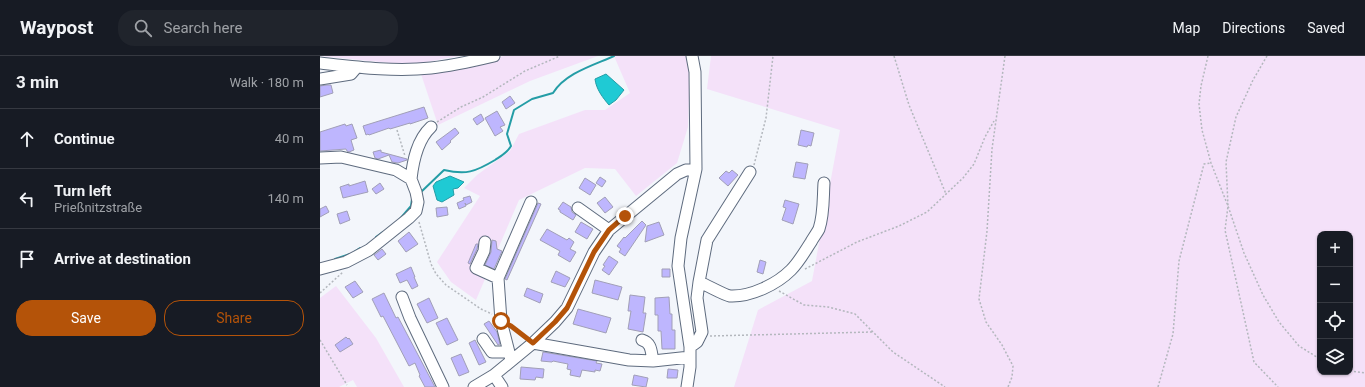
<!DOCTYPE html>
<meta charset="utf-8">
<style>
:root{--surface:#171b24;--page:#20242c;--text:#f1f3f6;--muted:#9ea1a6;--line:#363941;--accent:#b45309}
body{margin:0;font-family:Roboto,sans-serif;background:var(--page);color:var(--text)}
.controls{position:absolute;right:12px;bottom:12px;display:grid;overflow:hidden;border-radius:8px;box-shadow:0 1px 3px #0004}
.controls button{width:36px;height:36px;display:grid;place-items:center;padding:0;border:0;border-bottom:1px solid var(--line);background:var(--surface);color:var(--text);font:20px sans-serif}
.stop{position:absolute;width:12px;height:12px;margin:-9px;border:3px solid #b45309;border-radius:50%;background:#fff}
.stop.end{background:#b45309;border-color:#fff;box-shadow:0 1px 4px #0008}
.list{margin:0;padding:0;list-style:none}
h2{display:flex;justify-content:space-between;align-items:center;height:52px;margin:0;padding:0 16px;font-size:17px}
h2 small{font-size:13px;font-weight:400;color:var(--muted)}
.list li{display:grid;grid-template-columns:26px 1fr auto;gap:12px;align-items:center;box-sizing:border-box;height:60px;padding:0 16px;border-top:1px solid var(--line)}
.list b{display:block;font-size:15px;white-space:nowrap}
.list p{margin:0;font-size:13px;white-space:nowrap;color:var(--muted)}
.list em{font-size:13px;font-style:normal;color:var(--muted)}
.actions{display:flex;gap:8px;padding:12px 16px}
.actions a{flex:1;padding:9px 0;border:1px solid var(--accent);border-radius:16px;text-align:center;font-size:14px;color:var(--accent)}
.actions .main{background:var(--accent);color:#fff}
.icon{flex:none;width:22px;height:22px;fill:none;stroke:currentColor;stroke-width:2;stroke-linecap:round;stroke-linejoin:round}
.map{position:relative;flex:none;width:1045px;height:331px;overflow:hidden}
header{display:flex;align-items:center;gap:24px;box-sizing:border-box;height:56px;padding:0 20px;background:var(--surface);border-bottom:1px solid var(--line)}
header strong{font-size:19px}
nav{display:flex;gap:22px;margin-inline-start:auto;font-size:14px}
.search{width:280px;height:36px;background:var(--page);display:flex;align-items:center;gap:10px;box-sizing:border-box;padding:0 14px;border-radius:16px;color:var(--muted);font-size:15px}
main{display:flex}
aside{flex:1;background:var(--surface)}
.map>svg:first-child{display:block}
.green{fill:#f4e1f9;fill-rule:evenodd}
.water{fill:#1fcad4;stroke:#249da6}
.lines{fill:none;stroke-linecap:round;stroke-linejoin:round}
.stream{stroke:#249da6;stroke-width:2}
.building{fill:#beb6fe;stroke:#a19fb7}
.minor-casing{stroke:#5e6b7e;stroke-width:13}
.path{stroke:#b3b7bd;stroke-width:1.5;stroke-dasharray:2 2;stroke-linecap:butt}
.minor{stroke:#fff;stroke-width:11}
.route{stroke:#b45309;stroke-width:5}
</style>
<header>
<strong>Waypost</strong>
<div class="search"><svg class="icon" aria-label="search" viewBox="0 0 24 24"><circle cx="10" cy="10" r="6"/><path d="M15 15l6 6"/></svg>Search here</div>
<nav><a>Map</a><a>Directions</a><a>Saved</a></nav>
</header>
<main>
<aside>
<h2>3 min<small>Walk · 180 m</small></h2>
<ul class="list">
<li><svg class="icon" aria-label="ahead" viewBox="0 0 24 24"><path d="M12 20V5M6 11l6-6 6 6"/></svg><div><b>Continue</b></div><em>40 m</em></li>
<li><svg class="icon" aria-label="left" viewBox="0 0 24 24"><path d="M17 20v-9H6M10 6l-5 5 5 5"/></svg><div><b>Turn left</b><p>Prießnitzstraße</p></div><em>140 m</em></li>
<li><svg class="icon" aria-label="arrive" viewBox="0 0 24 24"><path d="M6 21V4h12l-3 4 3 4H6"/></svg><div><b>Arrive at destination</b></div></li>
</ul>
<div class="actions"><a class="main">Save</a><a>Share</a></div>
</aside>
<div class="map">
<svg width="1045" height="331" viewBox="0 0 1045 331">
<rect width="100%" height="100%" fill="#f3f6fb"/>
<path class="green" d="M0,0h139l-43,8 -26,-1z
M184,0h94l-68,25 -92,44 -17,-51 50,-9z
M294,0h72l4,10 -2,61 -11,36 -41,33 -21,-27 -30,-1 -66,32 -43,100 -25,-18 -14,-20 43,-66 -16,-8 13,-13 33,-24 9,-17 66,-24h20l25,-17z
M391,0h654v331h-631l24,-77 54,-29 28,-151 -133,-41zM1000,178h30v138h-30z
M16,230l40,52 28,49h-47l-4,-7 -14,7h-19v-89z"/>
<path class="water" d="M286,18l18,16 -8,10 -7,5c-6,-7 -13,-16 -14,-26z
M130,120l14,6 -6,6 -5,1 1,6 -12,7 -5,-2 -4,-14 3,-4z"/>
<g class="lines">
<path class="stream" d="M100,137l24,-23c22,5 31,2 51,-10 6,-4 12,-7 16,-14l-4,-12 7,-24 18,-11 21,-6c12,-20 41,-28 61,-37
M79,164l12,-14 1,-7
M56,181l7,-5
M34,196l6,-4
M15,203l15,-5"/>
</g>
<path class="building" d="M7,29h4l2,8 -13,4v-11z
M190,40l5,7 -9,6 -4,-7z
M104,51l4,11 -18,6v-1l-20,6 -1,-1 -20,7 -1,-1 -2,1 -3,-9z
M177,55l8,14 -5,2 3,4 -8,5 -10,-18z
M161,58l3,6 -7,5 -4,-6z
M25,68l1,2 6,-2 5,14 -6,2 3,10 -5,2 -2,-1 -1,-2 -26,2v-19z
M135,72l4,5 -9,8 1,1 -9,8 -6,-8z
M481,74l13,3 -3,13 -3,-1 -1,2 -9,-2z
M61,94v2l26,7v1l-9,3 -6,-1 -3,-7 -11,4 -3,-1 -2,-6z
M476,106l12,2 -3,15 -12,-2z
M412,114l6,5 -10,11 -9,-8 7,-7 3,2z
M280,121l6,4 -4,6 -6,-4z
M265,122l11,7 -6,10 -11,-7z
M45,125l3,11 -25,6 -3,-11 9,-3v2z
M60,127l4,6 -8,5 -4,-5z
M150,140l2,6 -6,3 -1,-2 1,3 -7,3 -2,-6 7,-3 -1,-2z
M285,141l8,10 -8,6 -8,-10z
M465,144l14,4 -6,20 -11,-4 4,-12 -3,-1z
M243,146l8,5 1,5 4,3 -3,5 -13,-8v-2l-2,-1z
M218,147l3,1 -34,76 -2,-1z
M6,150l3,6 -9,5v-8z
M127,151l1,8 -11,2 -1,-9z
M27,155l3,9 -10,4 -3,-10z
M322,165l4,4 -21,31 -6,-4 2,-3 -4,-3 7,-9 1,1z
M261,166l12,7 -6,10 -12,-7z
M339,166l5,13 -19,7 2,-16z
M227,173l20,11 2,-2 5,4 -4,7 6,3 -6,10 -12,-7 2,-4 -20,-11z
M89,176l9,12 -12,8 -8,-11z
M172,184l4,1 1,8 5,2 -8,18 -9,-4 6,-13z
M156,188h2l-1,5 -7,15 -2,-1z
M62,193l4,5 -8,6 -4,-5z
M289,200l9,6 -9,13 -7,-5 3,-4 -2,-1z
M440,204l6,2 -3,12 -6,-2z
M91,211l4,10h-1l4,9 -6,3 -5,-9 -7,3 -4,-9z
M342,213h8v8h-8z
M236,215l14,7 -5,9 -14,-5z
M275,224l27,7 -4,13 -26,-7z
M35,225l8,11 -10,6 -8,-11z
M207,232l16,6 -3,9 -16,-7z
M64,237l12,25 2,-1 37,70h-10l-6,-11 1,-1 -5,-12 -6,3 -26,-50 -2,1 -9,-18z
M310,239l15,2 -2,16h3l-3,19 -15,-3 3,-18h-3z
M349,241l1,17h2v16h3v19h-13l-1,-18h-3v-16h-3v-17z
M109,242l9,20 -11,5 -10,-19z
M258,253l33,9 -5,15 -33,-9z
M127,262l11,22 -11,5 -11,-22z
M169,265l8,11 3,12 -2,1 -14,-21z
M26,281l2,2 1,-1 4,6 -13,8 -5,-7z
M155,284l11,22 -7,3 -10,-22z
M223,296l54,9 -1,2 6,1 -2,7 -5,-1v2l-13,-2 -2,7 -10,-2 1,-5 -4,-1 1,-5 -15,-3 -1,1 -11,-1z
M141,298l8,18 -10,4 -8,-18z
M201,311l23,2 -1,9 -7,-1 -1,3 -15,-1z
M348,313l10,1 -1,8h-10z
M314,319l14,3 -2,9 -14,-2z"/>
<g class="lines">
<defs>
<path id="minor" d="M0,7c36,4 74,9 111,5 21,-2 42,-7 63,-12
M0,23l31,-5 6,-7
M0,102l21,-1 55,13 15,9 5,13 2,10 -2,9 -7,7 -40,32 -23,12 -26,7
M91,123c2,-18 6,-39 20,-52
M258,152l31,22
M165,186l-1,9 -8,17 22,10
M379,226l8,-42 43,-68
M82,241l8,21 33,69
M163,283l9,13h16
M322,284c10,3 9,12 11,21
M213,287l96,17 24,1 37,-4
M370,291l7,-5 5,-10 -5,-34 2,-16c8,3 25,13 31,14 21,1 47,-12 61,-26 8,-8 14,-19 20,-28 2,-4 6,-9 8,-13 5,-15 4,-31 5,-46
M191,304l-10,-39 -3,-43 33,-76
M174,319l8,12
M154,331l20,-12 39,-32 22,-21 12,-14 27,-56 15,-22 68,-56 9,-4 10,-1
M367,331l3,-20v-20l-12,-81 3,-28 15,-69 -1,-97 -3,-16"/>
</defs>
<use href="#minor" class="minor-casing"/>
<path class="path" d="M574,0l15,49 37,89
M685,0l-13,93 -5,82 -8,68 7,23 16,23 11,21 -1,11 -4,10
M888,0l-7,30 -2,18 3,26 9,33 17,43 16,47 19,42 16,27 20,24 21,13
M947,0l-14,24 -17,37 -10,45 2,44 -3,24 29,132 24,25
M117,66l24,-15 22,-10 42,-26 35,-15
M77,74l8,26
M434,109l12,-47 7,-62
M99,166l12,42 5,10 10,11 35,24 11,5
M485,213l52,-27 42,-16 28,-14 36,-34 11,-14 11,-27 9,-16
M459,235l25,14 24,2 27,7 38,38 52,35
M0,237l23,-21
M192,270l14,11
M390,280l163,-4
M0,284l27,45
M1030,315l15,2
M838,331l15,-53 6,-73 25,-97 7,-1"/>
<use href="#minor" class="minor"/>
</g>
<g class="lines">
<path class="route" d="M181,265l10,5 22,17 22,-21 12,-14 27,-56 15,-22 16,-14"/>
</g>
</svg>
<div class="controls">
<button>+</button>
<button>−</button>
<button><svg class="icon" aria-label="locate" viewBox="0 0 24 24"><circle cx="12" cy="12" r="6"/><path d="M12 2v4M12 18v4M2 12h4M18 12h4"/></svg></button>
<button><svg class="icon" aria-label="layers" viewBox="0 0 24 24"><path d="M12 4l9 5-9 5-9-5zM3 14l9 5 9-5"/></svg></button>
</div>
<div class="stop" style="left:181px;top:265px"></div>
<div class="stop end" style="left:305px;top:160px"></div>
</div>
</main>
